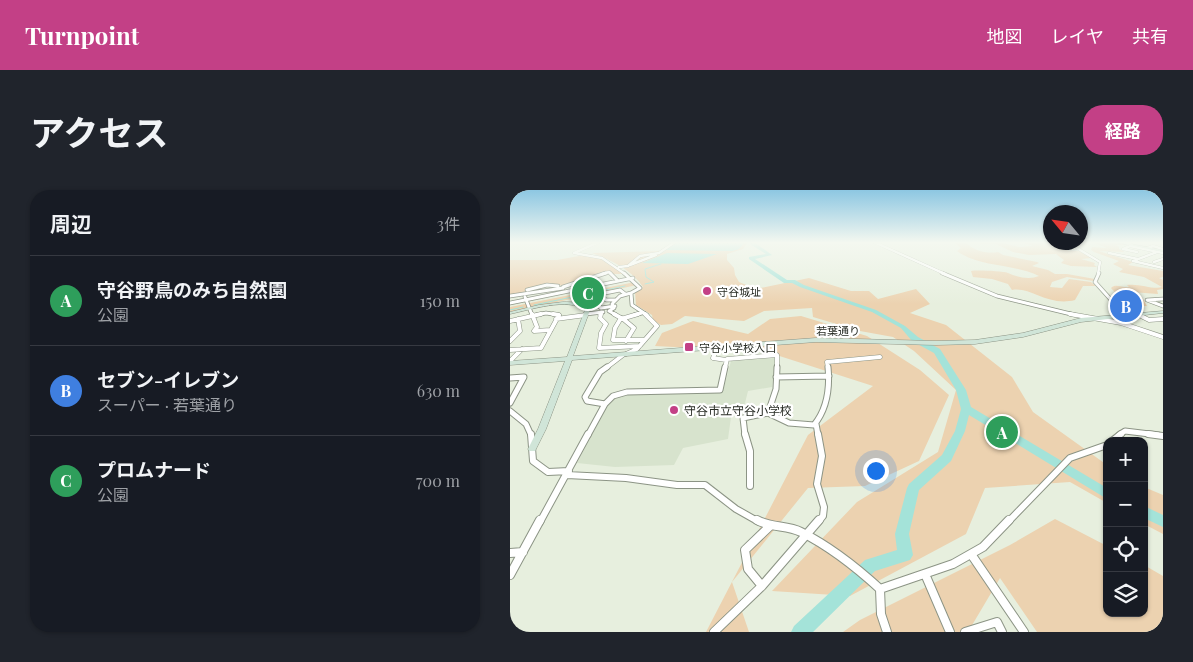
<!DOCTYPE html>
<html lang="ja">
<meta charset="utf-8">
<style>
:root{--surface:#171b24;--page:#20242c;--text:#f1f3f6;--muted:#9ea1a6;--line:#363941;--accent:#c34086}
body{margin:0;font-family:"Playfair Display","Noto Sans JP",serif;background:var(--page);color:var(--text)}
.controls{position:absolute;right:15px;bottom:15px;display:grid;overflow:hidden;border-radius:10px;box-shadow:0 1px 4px #0004}
.controls button{width:45px;height:45px;display:grid;place-items:center;padding:0;border:0;border-bottom:1px solid var(--line);background:var(--surface);color:var(--text);font:25px sans-serif}
.compass{position:absolute;left:533px;top:15px;width:45px;height:45px;border-radius:50%;background:var(--surface);box-shadow:0 1px 4px #0004;rotate:299deg}
.you{position:absolute;left:365px;top:280px;width:18px;height:18px;margin:-12px;border:4px solid #fff;border-radius:50%;background:#1a73e8;box-shadow:0 0 0 8px #1a73e833}
.badge{display:grid;place-items:center;width:32px;height:32px;border-radius:50%;background:var(--accent);color:#fff;font-size:16px;font-weight:700}
.pin{position:absolute;translate:-50% -50%;border:2px solid #fff;box-shadow:0 1px 5px #0006}
.list{margin:0;padding:0;list-style:none}
h2{display:flex;justify-content:space-between;align-items:center;height:65px;margin:0;padding:0 20px;font-size:21px}
h2 small{font-size:16px;font-weight:400;color:var(--muted)}
.list li{display:grid;grid-template-columns:32px 1fr auto;gap:15px;align-items:center;box-sizing:border-box;height:90px;padding:0 20px;border-top:1px solid var(--line)}
.list b{display:block;font-size:19px;white-space:nowrap}
.list p{margin:0;font-size:16px;white-space:nowrap;color:var(--muted)}
.list em{font-size:16px;font-style:normal;color:var(--muted)}
.icon{flex:none;width:28px;height:28px;fill:none;stroke:currentColor;stroke-width:2;stroke-linecap:round;stroke-linejoin:round}
.map{position:relative;flex:none;width:653px;height:442px;overflow:hidden;border-radius:20px}
header{display:flex;align-items:center;gap:30px;box-sizing:border-box;height:70px;padding:0 25px;background:var(--accent);color:#fff}
header strong{font-size:24px}
nav{display:flex;gap:28px;margin-inline-start:auto;font-size:18px}
.intro{display:flex;align-items:center;justify-content:space-between;box-sizing:border-box;height:120px;padding:0 30px}
h1{margin:0;font-size:35px}
.button{padding:12px 22px;border-radius:20px;background:var(--accent);color:#fff;font-size:18px;font-weight:700}
main{display:flex;gap:30px;padding:0 30px}
aside{flex:1;background:var(--surface);border-radius:20px;box-shadow:0 1px 4px #0004}
.map>svg:first-child{display:block}
.built{fill:#d7e3cd}
.green{fill:#ecd2b0}
.water{fill:#a4e3d9}
.lines{fill:none;stroke-linecap:round;stroke-linejoin:round}
.stream{stroke:#a4e3d9;stroke-width:1}
.river{fill:#a4e3d9;fill-rule:evenodd}
.street-far5-casing{stroke:#8c9485;stroke-width:3}
.street-far4-casing{stroke:#8c9485;stroke-width:4.5}
.street-far3-casing{stroke:#8c9485;stroke-width:5}
.street-far2-casing{stroke:#8c9485;stroke-width:7}
.street-far1-casing{stroke:#8c9485;stroke-width:8}
.street-casing{stroke:#8c9485;stroke-width:10}
.secondary-casing{stroke:#8c9485;stroke-width:1}
.street-far5{stroke:#fff;stroke-width:2.5}
.street-far4{stroke:#fff;stroke-width:3}
.street-far3{stroke:#fff;stroke-width:4}
.street-far2{stroke:#fff;stroke-width:5}
.street-far1{stroke:#fff;stroke-width:6}
.street{stroke:#fff;stroke-width:8}
.secondary{fill:#d0e5d8;fill-rule:evenodd}
.poi-dot{fill:#c34086;stroke:#fff;stroke-width:2}
.labels{text-anchor:middle;dominant-baseline:central;stroke-width:4.5;stroke-linejoin:round;paint-order:stroke}
.far-poi-label{font-size:11px;fill:#282c25;stroke:#fff;text-anchor:start}
.far-street-label{font-size:11px;fill:#282c25;stroke:#fff}
.poi-label{font-size:12px;fill:#282c25;stroke:#fff;text-anchor:start}
</style>
<header>
<strong>Turnpoint</strong>
<nav><a>地図</a><a>レイヤ</a><a>共有</a></nav>
</header>
<div class="intro"><h1>アクセス</h1><a class="button">経路</a></div>
<main>
<aside>
<h2>周辺<small>3件</small></h2>
<ul class="list">
<li><span class="badge" style="background:#2e9e5b">A</span><div><b>守谷野鳥のみち自然園</b><p>公園</p></div><em>150 m</em></li>
<li><span class="badge" style="background:#3f7fe0">B</span><div><b>セブン-イレブン</b><p>スーパー · 若葉通り</p></div><em>630 m</em></li>
<li><span class="badge" style="background:#2e9e5b">C</span><div><b>プロムナード</b><p>公園</p></div><em>700 m</em></li>
</ul>
</aside>
<div class="map">
<svg width="653" height="442" viewBox="0 0 653 442">
<rect width="100%" height="100%" fill="#e7efde"/>
<path class="built" d="M265,168l-3,29 -24,4 -6,24 -11,2 -3,22 -45,9 -9,17 -59,2 -38,-4 31,-58 9,-9 8,-2 98,-3 8,-30z"/>
<path class="green" d="M166,52h72l-5,7 -16,5v6l7,8 1,7 4,7 17,7 53,-11 42,13h18l9,8 38,-10 14,15 -20,9 36,12 66,52 21,35 74,53v38l-37,-21 -85,6 -19,46 -116,62 -78,-5 85,-89 81,-50 18,-62 -42,-39 -21,-14 -33,-6 -47,-14 -1,-9 -48,3 -20,10 -59,-5 -13,8 -11,1 -8,-5 -1,-5 -16,-10 -1,-13 8,-5c-11,-17 -32,-27 -51,-34l69,-2z
M444,52h46l19,5 14,-1 -12,-4 42,2 3,1 -9,1 12,5h10l12,7 -10,1 14,4 -1,2 3,2 -26,-1 -10,-3 3,-3 -8,-6 -27,1 -16,-3 -17,-8 -29,-1c6,8 21,11 31,9l5,3 34,7 2,1 -7,3 16,4 7,4h12l28,5 -2,2 -26,-4 -15,5 -2,5 12,1 7,-9 22,3 5,4h-13l-8,14c-27,7 -45,-14 -63,-10l-4,-6 -16,-5 -19,-2 -2,-6c6,-1 31,0 37,2 9,4 21,7 31,3 -26,-13 -59,-8 -82,-25l4,-3z
M582,52h20l17,3h-13l3,2v2l6,3 -26,-1 34,11 -5,3 35,6v6l-4,1 4,2v9l-6,1 1,4 -26,-2 11,7 4,7c-10,0 -30,-10 -36,-18 4,-5 12,0 18,-1l-2,-2c12,-2 27,5 35,2l-18,-10 -25,-5 4,-3 -10,-5 6,-3 -25,-9 -3,-2 1,-3 15,1z
M80,64l18,7 15,13h-11l-2,-2 -47,14 -9,-2 -23,4 -9,5 -12,3v-36h47z
M125,92l2,3 -127,27v-5z
M291,126l66,20 53,34 29,25 -30,66 -54,25 -57,2 -76,94 17,50h-43l102,-197 65,-49 -106,-34 -112,-6 7,-13 31,-12 55,13 22,-15z
M634,297l19,8v39l-19,-10z
M545,329l52,27v67h37v-48l19,11v56h-126l-37,-54 -32,54h-125l17,-12 150,-75z"/>
<path class="water" d="M168,52l66,1 -5,6 -7,2 -67,-1z
M157,63l50,1 -29,10 -46,-1z"/>
<g class="lines">
<path class="stream" d="M135,94l9,-2 -8,-5 -1,-8 16,-5
M24,115l91,-19
M0,120l13,-3"/>
<path class="river" d="M240,52h4l18,13 -17,4 32,21h8l9,5 72,25 29,16 13,11 22,12 26,41 5,17 136,81v11l-138,-84 -4,16 -14,30 -32,29 -10,44 4,21 -3,5 -35,11 -62,61h-22l3,-6 71,-66 32,-10 -2,-16 12,-46 2,-4 33,-29 13,-24 6,-22 -5,-19 -22,-37 -22,-12 -11,-13 -29,-16 -72,-25 -8,-4h-8l-35,-24v-2l17,-3 -16,-10z
M634,316l19,9v12l-19,-9z"/>
<defs>
<path id="street-far5" d="M89,52l-25,11 28,5 23,16
M364,52l71,32
M551,52l11,3 28,17 -2,12
M614,52l8,3
M635,59l8,-3 10,3
M627,62l-14,-3 7,-3 33,7
M647,62l-24,9 30,7
M599,63l29,6
M644,72l9,-3
M120,75l26,-10
M109,77l9,-1 12,-10 19,-3 16,-11
M92,84l7,-2 2,2"/>
<path id="street-far4" d="M100,83l8,8
M114,83l16,15 -9,5 1,12 15,10
M432,83l55,23 78,19
M589,83l-4,9 18,20 17,13
M53,97l43,-14
M17,100l20,-5 11,1
M90,104l6,6h9
M0,106l53,-8
M15,107l7,18
M653,109l-16,1 16,6
M0,113l123,-25
M105,116l-14,2 -7,-6 -14,-4 40,-8 5,4
M76,124l17,-2
M627,124l3,1
M26,125l10,-2 13,2
M74,125h2
M90,125l1,-3
M106,125l-7,-4 5,-3 -2,-4 8,-8 11,-3
M124,125l8,-2"/>
<path id="street-far3" d="M22,124l5,13 -3,4 17,-1
M91,124l-1,4 6,6 -5,9 -2,15 41,-2
M104,124l7,4 -6,10 -2,12h31
M560,124l51,9 42,14
M627,124l12,6 14,-1
M112,128l12,10 -8,13
M46,129l30,-4
M111,129l17,-5
M0,131l31,-7
M0,151l10,-10 -2,-12
M207,157l-4,11 13,2
M0,160l31,-2 18,-33 -6,-1
M116,164l11,-5 20,-23 -12,-12
M0,171l12,-12
M96,178l17,-13
M215,178l2,-9 50,-4v13
M318,178l-1,-6 53,-5"/>
<path id="street-far2" d="M267,177l-1,22 -8,24 21,10 25,2c14,-17 16,-37 14,-58
M266,187l53,-1
M0,188l14,-1 -14,26
M95,214l8,-8 14,-4 93,-2 5,-23
M0,221l16,13 5,11
M306,234l2,11
M78,245l17,-31 -18,-3 -2,-4 15,-25 7,-5
M235,245l-2,-17 25,-5
M609,245l6,-4 33,4"/>
<path id="street-far1" d="M21,244l2,27 15,11 21,-1
M235,244l5,17v35
M308,244l4,22 -5,28 7,23 -1,9 -5,6
M638,244l15,2
M602,251l9,-7
M57,285l59,3 51,7h28l31,24 23,13
M30,332l48,-88
M498,332l62,-64 37,-13"/>
<path id="street" d="M247,330c14,8 30,5 44,12 30,15 55,35 79,57l73,-25 30,-17 26,-27
M0,363l13,-1
M461,364l53,78
M415,384l25,58
M0,385l30,-55
M252,396l-14,-17 -3,-19 26,-25
M370,399l1,25 6,18
M204,442l48,-46 57,-66
M455,442l32,-10 5,10"/>
<path id="secondary" d="M605,52h5l43,8v2z
M53,112c11,0 19,0 27,8l-17,46 243,-18 120,3 39,-1 48,-7 58,-15 82,-7v2l-82,9 -58,15 -48,7 -39,1 -120,-3 -244,18 -26,69 -11,22h-6l-1,-2 10,-20 27,-68 -55,4v-4l57,-4 18,-47c-17,-13 -55,0 -75,4v-2l29,-7z"/>
</defs>
<use href="#street-far5" class="street-far5-casing"/>
<use href="#street-far4" class="street-far4-casing"/>
<use href="#street-far3" class="street-far3-casing"/>
<use href="#street-far2" class="street-far2-casing"/>
<use href="#street-far1" class="street-far1-casing"/>
<use href="#street" class="street-casing"/>
<use href="#secondary" class="secondary-casing"/>
<use href="#street-far5" class="street-far5"/>
<use href="#street-far4" class="street-far4"/>
<use href="#street-far3" class="street-far3"/>
<use href="#street-far2" class="street-far2"/>
<use href="#street-far1" class="street-far1"/>
<use href="#street" class="street"/>
<use href="#secondary" class="secondary"/>
</g>
<linearGradient id="sky" x2="0" y2="1"><stop stop-color="#8dc7e2"/><stop offset="0.46" stop-color="#f4f8f0"/><stop offset="1" stop-color="#f4f8f0" stop-opacity="0"/></linearGradient>
<rect width="653" height="114" fill="url(#sky)"/>
<g class="poi-dot">
<circle cx="197" cy="101" r="5"/>
<rect x="174" y="152" width="10" height="10" rx="2.5"/>
<circle cx="164" cy="220" r="5"/>
</g>
<g class="labels">
<g class="far-poi-label">
<text x="207" y="101">守谷城址</text>
<text x="189" y="157">守谷小学校入口</text>
</g>
<g class="far-street-label">
<text x="328" y="140">若葉通り</text>
</g>
<g class="poi-label">
<text x="174" y="220">守谷市立守谷小学校</text>
</g>
</g>
</svg>
<div class="controls">
<button>+</button>
<button>−</button>
<button><svg class="icon" aria-label="locate" viewBox="0 0 24 24"><circle cx="12" cy="12" r="6"/><path d="M12 2v4M12 18v4M2 12h4M18 12h4"/></svg></button>
<button><svg class="icon" aria-label="layers" viewBox="0 0 24 24"><path d="M12 4l9 5-9 5-9-5zM3 14l9 5 9-5"/></svg></button>
</div>
<svg class="compass" viewBox="-18 -18 36 36"><path d="M0-13l5 13h-10z" fill="#e53935"/><path d="M0 13l5-13h-10z" fill="#9ea1a6"/></svg>
<div class="you"></div>
<div class="pin badge" style="left:492px;top:242px;background:#2e9e5b">A</div>
<div class="pin badge" style="left:616px;top:116px;background:#3f7fe0">B</div>
<div class="pin badge" style="left:78px;top:103px;background:#2e9e5b">C</div>
</div>
</main>
